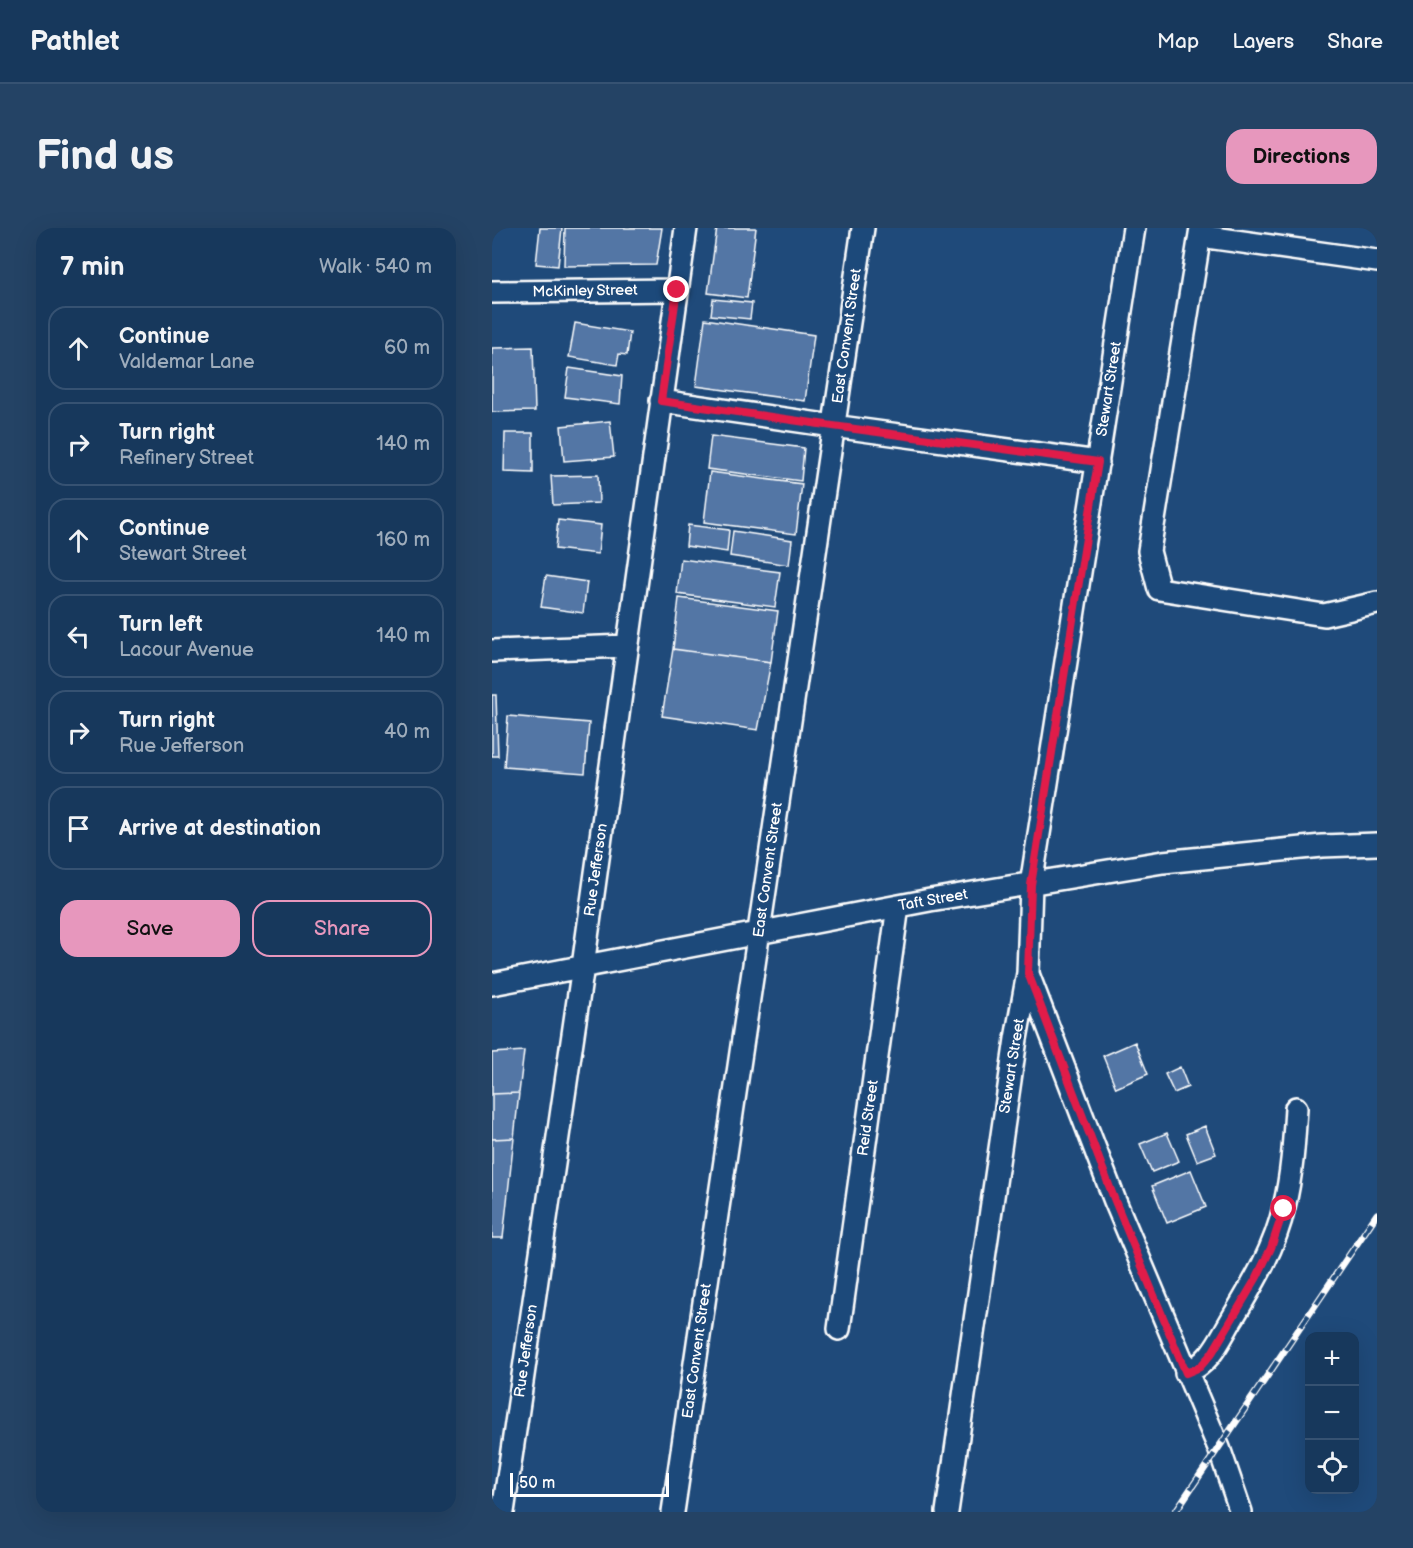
<!DOCTYPE html>
<meta charset="utf-8">
<style>
:root{--surface:#17385c;--page:#244365;--text:#f1f3f6;--muted:#9eacbb;--line:#365272;--accent:#e797bd}
body{margin:0;font-family:"Balsamiq Sans",sans-serif;background:var(--page);color:var(--text)}
.controls{position:absolute;right:18px;bottom:18px;display:grid;overflow:hidden;border-radius:12px;box-shadow:0 6px 24px #0002}
.controls button{width:54px;height:54px;display:grid;place-items:center;padding:0;border:0;border-bottom:2px solid var(--line);background:var(--surface);color:var(--text);font:30px sans-serif}
.scale{position:absolute;left:18px;bottom:15px;width:159px;box-sizing:border-box;padding-left:6px;border:3px solid #fff;border-top:0;font-size:16px;line-height:21px;white-space:nowrap;color:#fff;-webkit-text-stroke:4px #1f4a7a;paint-order:stroke}
.stop{position:absolute;width:18px;height:18px;margin:-14px;border:4px solid #e11d48;border-radius:50%;background:#fff}
.stop.end{background:#e11d48;border-color:#fff;box-shadow:0 2px 6px #0008}
.list{margin:0;padding:0;list-style:none}
h2{display:flex;justify-content:space-between;align-items:center;height:78px;margin:0;padding:0 24px;font-size:26px}
h2 small{font-size:20px;font-weight:400;color:var(--muted)}
.list li{display:grid;grid-template-columns:39px 1fr auto;gap:18px;align-items:center;box-sizing:border-box;height:84px;margin:0 12px 12px;padding:0 12px;border:2px solid var(--line);border-radius:18px}
.list b{display:block;font-size:22px;white-space:nowrap}
.list p{margin:0;font-size:20px;white-space:nowrap;color:var(--muted)}
.list em{font-size:20px;font-style:normal;color:var(--muted)}
.actions{display:flex;gap:12px;padding:18px 24px}
.actions a{flex:1;padding:14px 0;border:2px solid var(--accent);border-radius:18px;text-align:center;font-size:21px;color:var(--accent)}
.actions .main{background:var(--accent);color:#111}
.icon{flex:none;width:33px;height:33px;fill:none;stroke:currentColor;stroke-width:2;stroke-linecap:round;stroke-linejoin:round}
.map{position:relative;flex:none;width:885px;height:1284px;overflow:hidden;border-radius:18px}
header{display:flex;align-items:center;gap:36px;box-sizing:border-box;height:84px;padding:0 30px;background:var(--surface);border-bottom:2px solid var(--line)}
header strong{font-size:28px}
nav{display:flex;gap:33px;margin-inline-start:auto;font-size:21px}
.intro{display:flex;align-items:center;justify-content:space-between;box-sizing:border-box;height:144px;padding:0 36px}
h1{margin:0;font-size:42px}
.button{padding:15px 27px;border-radius:18px;background:var(--accent);color:#111;font-size:21px;font-weight:700}
main{display:flex;gap:36px;padding:0 36px}
aside{flex:1;background:var(--surface);border-radius:18px;box-shadow:0 6px 24px #0002}
.map>svg:first-child{display:block}
.building{fill:#5376a5;stroke:#fff;stroke-width:1.5}
.lines{fill:none;stroke-linecap:round;stroke-linejoin:round}
.minor-casing{stroke:#fff;stroke-width:26}
.minor{stroke:#1f4a7a;stroke-width:21}
.rail-casing{stroke:#fff;stroke-width:7}
.rail{stroke:#1f4a7a;stroke-width:4.5;stroke-dasharray:14;stroke-linecap:butt}
.route{stroke:#e11d48;stroke-width:8}
.labels{text-anchor:middle;dominant-baseline:central;stroke-width:4.5;stroke-linejoin:round;paint-order:stroke}
.street-label{font-size:15px;fill:#fff;stroke:#1f4a7a}
</style>
<header>
<strong>Pathlet</strong>
<nav><a>Map</a><a>Layers</a><a>Share</a></nav>
</header>
<div class="intro"><h1>Find us</h1><a class="button">Directions</a></div>
<main>
<aside>
<h2>7 min<small>Walk · 540 m</small></h2>
<ul class="list">
<li><svg class="icon" aria-label="ahead" viewBox="0 0 24 24"><path d="M12 20V5M6 11l6-6 6 6"/></svg><div><b>Continue</b><p>Valdemar Lane</p></div><em>60 m</em></li>
<li><svg class="icon" aria-label="right" viewBox="0 0 24 24"><path d="M7 20v-9h11M14 6l5 5-5 5"/></svg><div><b>Turn right</b><p>Refinery Street</p></div><em>140 m</em></li>
<li><svg class="icon" aria-label="ahead" viewBox="0 0 24 24"><path d="M12 20V5M6 11l6-6 6 6"/></svg><div><b>Continue</b><p>Stewart Street</p></div><em>160 m</em></li>
<li><svg class="icon" aria-label="left" viewBox="0 0 24 24"><path d="M17 20v-9H6M10 6l-5 5 5 5"/></svg><div><b>Turn left</b><p>Lacour Avenue</p></div><em>140 m</em></li>
<li><svg class="icon" aria-label="right" viewBox="0 0 24 24"><path d="M7 20v-9h11M14 6l5 5-5 5"/></svg><div><b>Turn right</b><p>Rue Jefferson</p></div><em>40 m</em></li>
<li><svg class="icon" aria-label="arrive" viewBox="0 0 24 24"><path d="M6 21V4h12l-3 4 3 4H6"/></svg><div><b>Arrive at destination</b></div></li>
</ul>
<div class="actions"><a class="main">Save</a><a>Share</a></div>
</aside>
<div class="map">
<svg width="885" height="1284" viewBox="0 0 885 1284">
<rect width="100%" height="100%" fill="#1f4a7a"/>
<filter id="ink" filterUnits="userSpaceOnUse"><feTurbulence type="fractalNoise" baseFrequency=".0167" numOctaves="2"/><feDisplacementMap in="SourceGraphic" scale="12" xChannelSelector="R" yChannelSelector="G"/><feConvolveMatrix kernelMatrix="1 2 1 2 8 2 1 2 1" color-interpolation-filters="sRGB"/></filter>
<g filter="url(#ink)">
<path class="building" d="M48,0h22l-4,38 -22,-2z
M73,0h97l-6,37 -92,1z
M225,0h39l-9,70 -39,-5z
M221,71l39,4 -2,16 -39,-4z
M213,91l109,16 -9,66 -109,-15z
M83,95l55,9 -3,23 -8,-1 -2,11 -48,-8z
M41,119l2,64 -43,1v-64z
M77,140l53,8 -2,28 -55,-7z
M118,193l4,36 -50,4 -3,-35z
M13,205h28v40l-29,-1z
M219,208l93,12 -3,33 -94,-12z
M218,244l92,12 -6,50 -92,-12z
M106,247l1,28 -46,2 -2,-29z
M66,292l43,5 -3,29 -43,-5z
M196,297l41,5 -2,22 -41,-6z
M241,303l59,9 -3,25 -59,-9z
M189,331l99,13 -5,35 -98,-13z
M54,348l41,6 -4,31 -42,-6z
M187,370l99,13 -7,51 -98,-13z
M181,421l98,13 -13,68 -96,-14z
M0,467h4l2,61h-6z
M16,488l81,7 -4,50 -81,-6z
M643,814l13,32 -32,14 -13,-32z
M32,823l-5,42 -27,1v-41z
M688,839l8,20 -14,6 -9,-19z
M27,865l-5,45 -22,1v-45z
M713,898l11,28 -19,7 -11,-27z
M675,905l12,28 -27,11 -12,-28z
M22,910l-11,100h-11v-99z
M699,942l15,37 -39,16 -15,-37z"/>
<g class="lines">
<defs>
<path id="minor" d="M709,0l-52,323 10,38 165,26 53,-12
M708,8l177,25
M0,64l185,-2
M169,173l172,25 265,36
M0,423l135,-5
M536,746l87,227 104,247 22,64
M0,756l438,-84 233,-38 159,-16 55,-2
M347,1101l59,-423
M694,1145c25,-11 33,-32 46,-54 21,-35 43,-71 52,-112 8,-32 10,-66 12,-99
M11,1284l80,-546 103,-738
M181,1284l190,-1284
M455,1284l69,-473 12,-66 3,-88 103,-657"/>
</defs>
<use href="#minor" class="minor-casing"/>
<use href="#minor" class="minor"/>
<defs>
<path id="rail" d="M683,1284l202,-298"/>
</defs>
<use href="#rail" class="rail-casing"/>
<use href="#rail" class="rail"/>
</g>
</g>
<g class="lines" filter="url(#ink)">
<path class="route" d="M185,62l-16,111 172,25 265,36 -67,423 -3,88 87,228 71,172 14,-6 12,-14 45,-76 14,-29 13,-39"/>
</g>
<g class="labels">
<g class="street-label">
<text transform="translate(93 63) rotate(-1)">McKinley Street</text>
<text transform="translate(355 108) rotate(-82)">East Convent Street</text>
<text transform="translate(617 161) rotate(-81)">Stewart Street</text>
<text transform="translate(104 642) rotate(-82)">Rue Jefferson</text>
<text transform="translate(276 642) rotate(-82)">East Convent Street</text>
<text transform="translate(441 672) rotate(-10)">Taft Street</text>
<text transform="translate(520 838) rotate(-81)">Stewart Street</text>
<text transform="translate(376 890) rotate(-82)">Reid Street</text>
<text transform="translate(34 1123) rotate(-82)">Rue Jefferson</text>
<text transform="translate(205 1123) rotate(-82)">East Convent Street</text>
</g>
</g>
</svg>
<div class="controls">
<button>+</button>
<button>−</button>
<button><svg class="icon" aria-label="locate" viewBox="0 0 24 24"><circle cx="12" cy="12" r="6"/><path d="M12 2v4M12 18v4M2 12h4M18 12h4"/></svg></button>
</div>
<div class="scale">50 m</div>
<div class="stop" style="left:792px;top:981px"></div>
<div class="stop end" style="left:185px;top:62px"></div>
</div>
</main>
